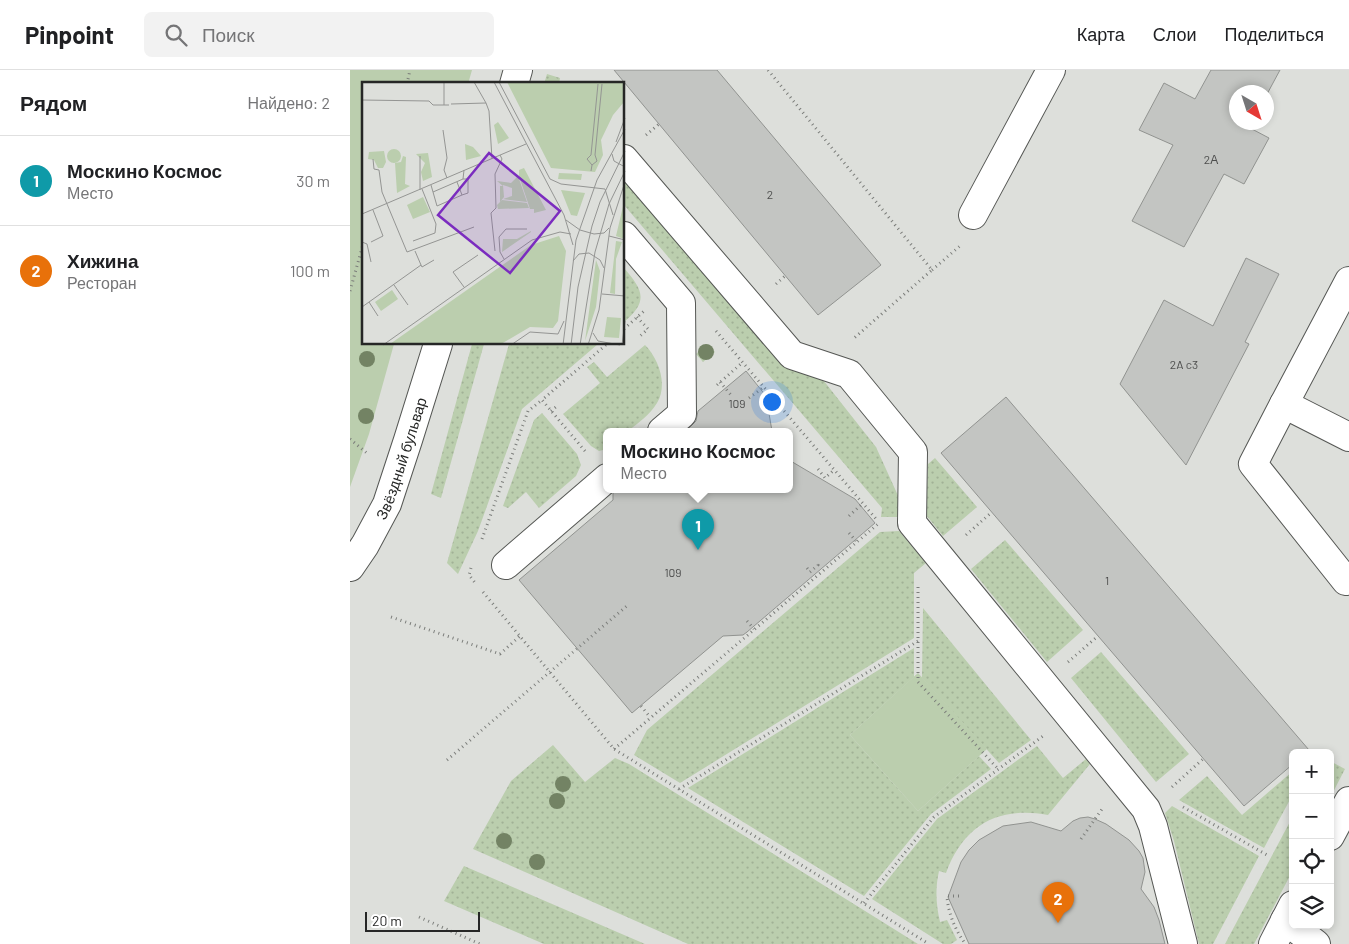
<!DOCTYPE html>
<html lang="ru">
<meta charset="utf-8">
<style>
:root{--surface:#fff;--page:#f2f2f2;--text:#202124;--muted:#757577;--line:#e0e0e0;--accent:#1a73e8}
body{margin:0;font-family:Barlow,sans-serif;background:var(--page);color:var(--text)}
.controls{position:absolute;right:15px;bottom:15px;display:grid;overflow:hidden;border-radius:8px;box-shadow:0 2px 8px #0003}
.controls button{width:45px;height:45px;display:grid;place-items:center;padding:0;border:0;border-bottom:1px solid var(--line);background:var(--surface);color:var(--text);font:25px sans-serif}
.compass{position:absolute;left:879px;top:15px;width:45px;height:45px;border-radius:50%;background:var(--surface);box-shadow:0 2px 8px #0003;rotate:141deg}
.scale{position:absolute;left:15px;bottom:12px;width:115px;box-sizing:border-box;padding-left:5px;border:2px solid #262726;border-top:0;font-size:14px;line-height:18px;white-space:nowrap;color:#262726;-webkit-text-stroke:4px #fff;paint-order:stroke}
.you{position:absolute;left:421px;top:331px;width:18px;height:18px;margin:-12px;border:4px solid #fff;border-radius:50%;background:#1a73e8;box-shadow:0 0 0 8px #1a73e833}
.badge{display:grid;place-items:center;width:32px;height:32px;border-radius:50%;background:var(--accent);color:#fff;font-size:16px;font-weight:700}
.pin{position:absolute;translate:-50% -41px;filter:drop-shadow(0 1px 2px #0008)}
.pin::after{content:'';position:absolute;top:26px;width:18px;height:15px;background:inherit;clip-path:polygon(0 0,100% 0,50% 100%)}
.popup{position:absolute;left:253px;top:358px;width:190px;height:65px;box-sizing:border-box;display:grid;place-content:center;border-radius:8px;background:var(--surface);filter:drop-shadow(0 1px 4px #0005);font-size:16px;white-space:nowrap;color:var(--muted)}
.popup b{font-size:19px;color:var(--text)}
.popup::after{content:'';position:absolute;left:50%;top:100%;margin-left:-10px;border:10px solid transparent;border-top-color:var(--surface)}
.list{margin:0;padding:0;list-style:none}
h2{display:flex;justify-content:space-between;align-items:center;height:65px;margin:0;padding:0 20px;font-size:21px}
h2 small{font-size:16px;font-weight:400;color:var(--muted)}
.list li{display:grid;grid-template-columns:32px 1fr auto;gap:15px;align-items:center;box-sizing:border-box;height:90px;padding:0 20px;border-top:1px solid var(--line)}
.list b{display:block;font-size:19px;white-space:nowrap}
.list p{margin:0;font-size:16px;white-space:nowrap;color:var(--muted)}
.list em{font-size:16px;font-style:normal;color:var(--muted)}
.icon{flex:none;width:28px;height:28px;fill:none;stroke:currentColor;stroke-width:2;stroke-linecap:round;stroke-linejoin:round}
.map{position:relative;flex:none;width:999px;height:874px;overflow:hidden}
header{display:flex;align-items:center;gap:30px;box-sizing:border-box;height:70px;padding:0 25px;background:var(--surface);border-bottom:1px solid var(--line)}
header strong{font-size:24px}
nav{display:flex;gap:28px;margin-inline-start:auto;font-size:18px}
.search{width:350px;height:45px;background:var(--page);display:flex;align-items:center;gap:12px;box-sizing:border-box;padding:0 18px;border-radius:8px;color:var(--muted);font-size:19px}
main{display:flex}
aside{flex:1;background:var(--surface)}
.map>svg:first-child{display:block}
.grass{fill:url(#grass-dots)}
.green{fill:#bbceae}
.building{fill:#c3c5c2;stroke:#919390}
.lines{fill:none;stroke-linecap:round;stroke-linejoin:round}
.minor-casing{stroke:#555754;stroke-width:30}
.path{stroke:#7b7d7a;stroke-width:3;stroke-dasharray:1 4;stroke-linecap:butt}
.minor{stroke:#fff;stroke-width:28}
.tree{fill:#738364}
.labels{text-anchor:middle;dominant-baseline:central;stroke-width:4;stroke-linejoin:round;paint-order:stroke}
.number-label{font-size:12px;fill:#4d4e4d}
.street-label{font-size:15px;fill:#262726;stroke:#fff}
.inset-road{fill:none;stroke:#949593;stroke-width:1}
.view{fill:#7b2cbf;fill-opacity:0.15;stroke:#7b2cbf;stroke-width:2.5}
.inset-edge{fill:none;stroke:#262726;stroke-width:2.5}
</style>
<header>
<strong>Pinpoint</strong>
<div class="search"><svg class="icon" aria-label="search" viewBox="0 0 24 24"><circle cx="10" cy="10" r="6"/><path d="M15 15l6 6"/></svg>Поиск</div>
<nav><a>Карта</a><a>Слои</a><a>Поделиться</a></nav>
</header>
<main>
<aside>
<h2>Рядом<small>Найдено: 2</small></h2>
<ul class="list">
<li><span class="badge" style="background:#0f9aa8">1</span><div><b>Москино Космос</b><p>Место</p></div><em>30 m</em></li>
<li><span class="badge" style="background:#e8710a">2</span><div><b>Хижина</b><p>Ресторан</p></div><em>100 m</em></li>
</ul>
</aside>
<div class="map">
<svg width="999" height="874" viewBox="0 0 999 874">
<defs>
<pattern id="grass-dots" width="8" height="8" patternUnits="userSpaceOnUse" patternTransform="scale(1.25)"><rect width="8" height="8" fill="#bbceae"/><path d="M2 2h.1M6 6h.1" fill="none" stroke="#a1b196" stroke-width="1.8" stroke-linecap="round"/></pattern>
</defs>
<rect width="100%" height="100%" fill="#dddfdb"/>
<path class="grass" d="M197,4l13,4 -1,6h-15z
M274,104l192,197 60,76 24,53 -3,17h-16l1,-9 -258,-303z
M274,198c19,22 25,33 0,54z
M122,274h12l-43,154 -10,-4z
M159,274h89l-76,65 -44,122 -20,43 -11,-11z
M357,274l8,8 -12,10 -7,-8z
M295,275c14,14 23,40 12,58 -7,12 -19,20 -29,28h-21v18l-8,2 -8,-5 -28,-32 37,-31 -13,-16 7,-5 13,15z
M192,343l35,41 4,11 -5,11 -37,32 -13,-16 -18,16 -5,-2 31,-86z
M585,388l42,49 -34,29 -17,-21 2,-51z
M549,461l27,32 -12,10v65l-234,145 -46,-28 13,-25 233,-198z
M655,470l78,90 -36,32 -76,-93z
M573,538l108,132 -32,23 -77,-85z
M564,578v29l-64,58 68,76 61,-55 12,13 -60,45 -67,82 -176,-108z
M751,582l88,102 -33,28 -85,-104z
M203,675l32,37 30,-24 14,6 289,180h-230l-215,-95 38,-68z
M687,676l26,32 23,-19 4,5 -42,51c-50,-9 -84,10 -102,58l-7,-2c-4,18 -3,33 1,51l7,-2 10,20 -6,4h-8l-71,-45 65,-80z
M980,691l15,8 -15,29z
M943,701v23l-29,54 -85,-48 28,-24 35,39z
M822,736l87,50 -46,88h-14l-25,-103 -9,-28z
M943,746v54l-39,74h-29z
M114,796l181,78h-101l-100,-43z"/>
<path class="green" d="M0,0h122l-4,14h-104v260h30l-25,90 -19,53z
M568,603l69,76 -69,62 -68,-76z"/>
<path class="building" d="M264,0h103l164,195 -63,50z
M861,0h69l-14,26v-4h-30v30h17l-3,6 19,10 -25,46 -20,-10 -40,73 -52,-26 41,-76 -34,-15 25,-47 31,16z
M896,188l33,16 -34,68 4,2 -63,121 -66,-81 44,-84 49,26z
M396,301l20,25 6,35h-86l10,-10 2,-10z
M656,327l303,353 -3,3h-13v11l-49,42 -303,-353z
M439,390l66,39 20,24 -128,109 -4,3 -20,1 -91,77 -113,-133 94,-80v-7l5,-4h171z
M738,747l7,2 11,5 23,16 10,11 4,7 2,14 -4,17 13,18 5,13 6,24h-196l-21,-47 13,-35 8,-12 10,-10 24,-14 28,-4 30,9 12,-10 7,-3z"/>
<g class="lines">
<defs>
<g id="minor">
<path d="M164,14l4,-14"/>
<path d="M274,89l168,196 57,19 64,78 -1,71 234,286 7,17 30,118"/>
<path d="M623,145l78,-145"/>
<path d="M274,166l57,67 1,111 -20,17"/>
<path d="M999,211l-65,123 65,33"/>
<path d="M934,334l-31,60 93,117 3,-2"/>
<path d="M156,495l101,-87"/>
<path id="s1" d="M0,497l15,-22 22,-41 21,-64 30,-96"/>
<path d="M980,766l19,-35"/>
<path d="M935,850l31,24"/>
<path d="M923,874l20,-39"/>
</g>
</defs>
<use href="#minor" class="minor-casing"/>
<path class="path" d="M418,0l164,200 -79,69
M57,14l3,-14
M296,65l13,-11
M582,200l28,-24
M426,214l9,-8
M0,221l14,-50
M287,247l11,12 -9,8
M274,259l20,-18
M366,261l161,189
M370,312l11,13
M367,315l26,-23
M399,328l15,-11
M201,341l6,-5
M0,369l18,15
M235,381l-43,-51 65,-56
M468,399l7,9 9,-8
M499,446l14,-13
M499,463l7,8
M616,465l26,-23
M132,469l46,-128 14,-11
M121,498l-2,7 7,9
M457,498l3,4 8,-7 -3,-3
M568,517v95l81,88
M133,522l131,157 315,195
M41,547l109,37 20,-18
M397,551l7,8
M718,592l30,-26
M291,636l9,11
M264,679l264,-225
M97,690l181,-155
M822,717l31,-28
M329,719l239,-148
M833,737l84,48
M731,769l21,-30
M609,826h-12c1,17 8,33 17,46l-1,2
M514,833l70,-86 109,-81
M69,847l61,27"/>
<use href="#minor" class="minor"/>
</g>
<g class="tree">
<circle cx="356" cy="282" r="8"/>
<circle cx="17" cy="289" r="8"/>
<circle cx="16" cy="346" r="8"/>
<circle cx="213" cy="714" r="8"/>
<circle cx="207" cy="731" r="8"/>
<circle cx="154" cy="771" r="8"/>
<circle cx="187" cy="792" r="8"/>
</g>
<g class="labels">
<g class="number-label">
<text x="861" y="89">2А</text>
<text x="420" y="124">2</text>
<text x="834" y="294">2A c3</text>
<text x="387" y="333">109</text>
<text x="323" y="502">109</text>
<text x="757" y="510">1</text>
</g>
<g class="street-label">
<text stroke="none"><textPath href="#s1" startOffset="121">Звёздный бульвар</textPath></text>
</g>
</g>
<g transform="translate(12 12)">
<rect width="262" height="262" fill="#dddfdb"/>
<path d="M162,86l22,42 -12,3v-4h-4l-11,-33v-6zM197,91l23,1 -1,6 -23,-1zM156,94l9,26 -24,-3 9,-3v-8l-9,-3 1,12 -4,5v-16h3l-6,-5 14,2zM199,108l24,3 -8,23 -6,-1zM140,118l25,3 2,5 -31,1 -1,-4zM169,149v1l-29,20 1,-13h14zM254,159l6,1 -6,17 -1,35 -5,-1zM234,178l4,11 -4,36 -11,34zM245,235l14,1 -2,20 -15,-1z" fill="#bbceae"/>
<path d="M103,62l8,3 8,9 -15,4zM22,69l2,11 -3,6h-5l-4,-8 -6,-1 1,-7zM66,71l4,24 -9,4 -2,-9 4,-9 -9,-9zM41,74l3,1 -1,27 5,2 -13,7 -2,-30 6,-1z" fill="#bbceae"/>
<path d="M145,0h117v20l-11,13 -12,25 2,15 -8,17 -44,-4zM136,40l11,16 -11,6 -4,-19zM25 74a7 7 0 1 1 14 0a7 7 0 1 1-14 0ZM61,115l7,15 -17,7 -6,-14zM262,120l1,1 -1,36 -8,-3zM197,154l7,15 -8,70 -5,7 -23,-1 -29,17h-111l141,-99zM30,208l6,9 -17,12 -6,-9z" fill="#bbceae"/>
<path class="inset-road" d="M82,0v23M112,0l12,21M132,0l70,133 9,30M137,0l51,97 11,5 44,5 8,26M0,18l67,1 4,4h16M89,22l35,-1 3,8 3,48M81,48l4,28 -3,12 3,8M254,60l9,-24M250,72l2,7 11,6M11,77l1,10 5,1 3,22 25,60 67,-25M230,83l-5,-6 4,-4 7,-71M229,89l1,-6 5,-4 -2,-6 7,-71M69,103l6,21 25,-11 -5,-13M58,108v-34M71,110l30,-13 1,-9M100,113l6,-2v-14h-5M0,132l164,-70M204,138l14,10 14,4 10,-1 5,-5M247,154l16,4M51,159l22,-8 1,-9 -14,-35M0,160l5,2 4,18M9,160l12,-6 -10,-26M133,169l-4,-38 5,-5 -1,-34 7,-15 -2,-4M142,177l-4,-7 -1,-15 7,-8h21M211,179l6,-7 10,-1 11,7 4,8M59,183l1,2 12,-7M32,203l14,20M102,205l-11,-15 25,-17M240,212l23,2M7,220l9,14M0,225l59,-42 -6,-14M231,251l5,8 22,4M21,263l149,-105 28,-8 11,2M149,263l19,-13 28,2 6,-13M201,263l13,-105 21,-60 28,-51M209,263l7,-58 14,-61 8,-24 25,-51M218,263l15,-93 14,-48 16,-33M226,263l11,-35 11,-82 15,-46M260,263l3,-24"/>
<path class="view" d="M127,71l71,58 -50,62 -72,-58z"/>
<rect width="262" height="262" class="inset-edge"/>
</g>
</svg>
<div class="controls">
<button>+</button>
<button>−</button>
<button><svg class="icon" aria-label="locate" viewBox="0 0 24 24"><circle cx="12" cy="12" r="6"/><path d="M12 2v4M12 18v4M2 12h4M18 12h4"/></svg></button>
<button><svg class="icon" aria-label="layers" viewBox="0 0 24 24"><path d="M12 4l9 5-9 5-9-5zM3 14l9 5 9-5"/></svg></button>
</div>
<svg class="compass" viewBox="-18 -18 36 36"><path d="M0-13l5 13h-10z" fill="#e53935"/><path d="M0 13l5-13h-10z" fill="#757577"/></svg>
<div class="scale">20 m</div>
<div class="you"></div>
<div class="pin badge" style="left:348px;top:480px;background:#0f9aa8">1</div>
<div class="popup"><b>Москино Космос</b>Место</div>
<div class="pin badge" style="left:708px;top:853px;background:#e8710a">2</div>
</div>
</main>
